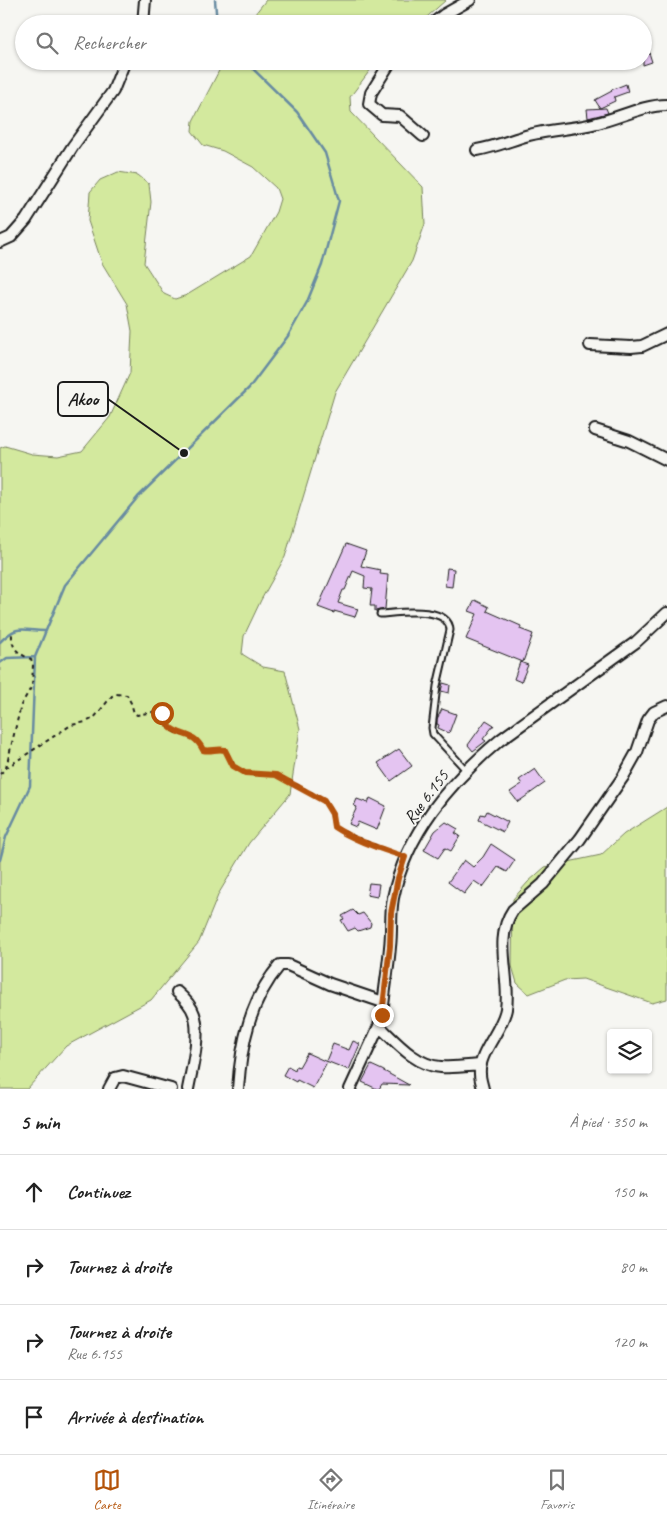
<!DOCTYPE html>
<html lang="fr">
<meta charset="utf-8">
<style>
:root{--surface:#fff;--page:#f2f2f2;--text:#222;--muted:#767676;--line:#e0e0e0;--accent:#b45309}
body{margin:0;font-family:Caveat,sans-serif;background:var(--page);color:var(--text)}
.controls{position:absolute;right:15px;bottom:15px;display:grid;overflow:hidden;border-radius:5px;box-shadow:0 1px 4px #0004}
.controls button{width:45px;height:45px;display:grid;place-items:center;padding:0;border:0;border-bottom:1px solid var(--line);background:var(--surface);color:var(--text);font:25px sans-serif}
.stop{position:absolute;width:15px;height:15px;margin:-11px;border:4px solid #b45309;border-radius:50%;background:#fff}
.stop.end{background:#b45309;border-color:#fff;box-shadow:0 1px 5px #0008}
.list{margin:0;padding:0;list-style:none}
h2{display:flex;justify-content:space-between;align-items:center;height:65px;margin:0;padding:0 20px;font-size:21px}
h2 small{font-size:16px;font-weight:400;color:var(--muted)}
.list li{display:grid;grid-template-columns:32px 1fr auto;gap:15px;align-items:center;box-sizing:border-box;height:75px;padding:0 20px;border-top:1px solid var(--line)}
.list b{display:block;font-size:19px;white-space:nowrap}
.list p{margin:0;font-size:16px;white-space:nowrap;color:var(--muted)}
.list em{font-size:16px;font-style:normal;color:var(--muted)}
.icon{flex:none;width:28px;height:28px;fill:none;stroke:currentColor;stroke-width:2;stroke-linecap:round;stroke-linejoin:round}
.map{position:relative;flex:none;width:667px;height:1089px;overflow:hidden}
.search{position:absolute;background:var(--surface);box-shadow:0 1px 4px #0004;left:15px;right:15px;top:15px;height:55px;display:flex;align-items:center;gap:12px;box-sizing:border-box;padding:0 18px;border-radius:28px;color:var(--muted);font-size:19px}
.sheet{height:365px;background:var(--surface)}
nav{display:flex;justify-content:space-around;align-items:center;box-sizing:border-box;height:70px;border-top:1px solid var(--line);background:var(--surface);font-size:14px;color:var(--muted)}
nav a{display:grid;justify-items:center;gap:2px}
nav .on{color:var(--accent)}
.map>svg:first-child{display:block}
.green{fill:#d3e99e;stroke:#78825d}
.lines{fill:none;stroke-linecap:round;stroke-linejoin:round}
.stream{stroke:#678ba1;stroke-width:2.5}
.building{fill:#e4c4f1;stroke:#1c1c1c}
.lane-casing{stroke:#1c1c1c;stroke-width:9}
.street-casing{stroke:#1c1c1c;stroke-width:14}
.path{stroke:#1c1c1c;stroke-width:2;stroke-dasharray:4 4;stroke-linecap:butt}
.lane{stroke:#f6f6f2;stroke-width:5}
.street{stroke:#f6f6f2;stroke-width:10}
.route{stroke:#b45309;stroke-width:6}
.labels{text-anchor:middle;dominant-baseline:central;stroke-width:4;stroke-linejoin:round;paint-order:stroke}
.street-label{font-size:18px;fill:#1c1c1c;stroke:#f6f6f2}
.leader{fill:none;stroke:#1c1c1c;stroke-width:2}
.callout-dot{fill:#1c1c1c;stroke:#f6f6f2;stroke-width:2}
.callout{fill:#f6f6f2;stroke:#1c1c1c;stroke-width:2}
.callout-label{font-size:19px;text-anchor:middle;font-weight:bold;fill:#1c1c1c}
</style>
<div class="map">
<svg width="667" height="1089" viewBox="0 0 667 1089">
<rect width="100%" height="100%" fill="#f6f6f2"/>
<filter id="ink" filterUnits="userSpaceOnUse"><feTurbulence type="fractalNoise" baseFrequency=".02" numOctaves="2"/><feDisplacementMap in="SourceGraphic" scale="10" xChannelSelector="R" yChannelSelector="G"/><feConvolveMatrix kernelMatrix="1 2 1 2 8 2 1 2 1" color-interpolation-filters="sRGB"/></filter>
<g filter="url(#ink)">
<path class="green" d="M266,0h180l-27,24h-172z
M224,61h153l-27,36 1,15 72,75 2,37 -13,37 -77,131 -50,165 -24,43 -17,36 -2,18 21,13 22,4 15,58 -10,65 -41,49 -30,50 -20,49 -48,58 -85,46 -39,43h-27v-641l5,-2 27,8 26,2 24,-5 28,-34 20,-44 2,-42 -5,-27 -25,-41 -14,-42 2,-29 10,-12 18,-8 20,3 11,9 2,18 -7,61 20,31 11,5 12,-4 64,-39 25,-44 4,-13 -4,-11 -23,-21 -30,-16 -20,-6 -11,-14 1,-10z
M667,807v192l-15,4 -69,-24 -18,1 -36,14 -12,-11 -5,-17 1,-67 15,-17 17,-15 56,-12 23,-21z"/>
<g class="lines">
<path class="stream" d="M215,0l2,24
M0,642c19,-19 22,-11 46,-11
M0,663l7,-5 28,-1
M0,860l6,-23 24,-51 5,-129 30,-72 73,-88 111,-109 39,-52 19,-34 15,-37 17,-64 -14,-48 -28,-41 -52,-51"/>
</g>
<path class="building" d="M645,40l7,22 -9,3v-24z
M626,84l2,8 -14,5 1,4 -15,7 -5,-8 17,-9 -1,-1z
M606,108l2,5 -20,5 -1,-9z
M346,544l20,7 -5,15 20,4 -1,4 8,1 -3,34 -10,2v-5h-5l2,-17 -8,-1 1,-12 -12,-5 -8,19h-2l-5,13 20,6 -3,8 -21,-6v2l-16,-6z
M447,568l7,1 -2,18 -7,-1z
M475,600l14,7 -2,4 34,15 -1,3 13,5 -10,28 -57,-23 11,-25 -8,-3z
M520,662l8,3 -7,17 -7,-3z
M443,683l7,2 -1,8 -8,-2z
M442,709l14,5 -7,19 -11,-5 1,-3 -2,-1v-5z
M486,720l8,5 -11,14 3,2 -13,10 -5,-6z
M399,749l13,17 -21,15 -13,-18z
M535,769l10,14 -27,19 -8,-10 12,-8 -3,-4z
M370,798l16,8 -9,24 -19,-8 -2,5 -7,-3 8,-17 -3,-1 3,-7 11,4z
M487,811l21,11 -5,10 -24,-12 2,-6 4,1z
M446,822l12,7 -3,4 5,3 -9,15 -6,-3 -7,10 -14,-8 11,-19z
M491,844l24,16 -8,12 -9,-5 -15,20 -9,-6 -10,13 -16,-12 16,-22 9,7 10,-10z
M369,883l10,1 -2,13 -10,-2z
M353,910l5,5 5,-2 8,10 -1,4 -12,4 -3,-3 -7,3 -7,-11 3,-1 -2,-3z
M353,1041l7,3 -11,26 -23,-9 7,-17 16,6z
M307,1053l20,9 -14,26 -16,-8 -1,2 -13,-7 5,-9 7,4 1,-4 3,1z
M371,1065l11,5 27,15 -27,-1 -3,5h-2l-15,-7z"/>
<g class="lines">
<defs>
<path id="lane" d="M380,614c17,-1 69,-9 70,16l-13,56 -5,42 1,6 34,37"/>
<path id="street" d="M143,24l2,-24
M432,24l13,-10 25,-14
M391,61l-20,32 -2,11 13,11 18,1 23,20
M477,150c18,-3 34,-10 52,-15 22,-6 46,-6 68,-12 22,-5 46,-18 70,-18
M0,242l11,-5 15,-17 47,-74 40,-55 12,-30
M590,345l41,2 11,-1 25,-12
M595,430l34,11 38,19
M177,992c7,6 14,13 17,22 7,20 -2,54 -6,75
M379,1026c16,15 37,40 62,41 13,1 27,-1 40,-2
M109,1089l6,-11 8,-2 48,13
M238,1089c3,-45 12,-89 42,-124h8l42,19 53,18
M350,1089l29,-63 3,-11c2,-22 6,-45 8,-68 2,-16 0,-33 3,-49 13,-65 57,-116 107,-158l136,-98 31,-29
M483,1089c-1,-5 -3,-10 -3,-15 -2,-21 22,-43 26,-65 5,-32 -13,-70 7,-99l30,-26 37,-45 43,-62 14,-25 11,-32 6,-8 13,-6"/>
</defs>
<use href="#lane" class="lane-casing"/>
<use href="#street" class="street-casing"/>
<path class="path" d="M6,768l15,-63 11,-19 1,-22 -2,-5c-12,-5 -20,-10 -19,-25
M0,774l6,-6 65,-43 15,-3 8,-4 18,-22 4,-2 11,1 4,8 3,10 3,2 21,-4c7,4 7,15 15,20 14,8 21,0 30,19 8,2 14,-2 22,0 6,9 9,19 20,23 10,3 22,0 31,2 7,2 44,22 49,27 7,7 6,16 9,25l3,2 61,26"/>
<use href="#lane" class="lane"/>
<use href="#street" class="street"/>
</g>
</g>
<g class="lines" filter="url(#ink)">
<path class="route" d="M162,713c10,30 29,12 41,37 8,2 14,-2 22,0l8,16 12,7 31,2 48,26 8,13 2,13c21,14 48,22 71,30l-7,21 -7,35 -1,33 -8,69"/>
</g>
<g class="labels">
<g class="street-label">
<text transform="translate(426 797) rotate(-53)">Rue 6.155</text>
</g>
</g>
<path class="leader" d="M184 453L108 399"/>
<circle class="callout-dot" cx="184" cy="453" r="5"/>
<rect class="callout" x="58" y="382" width="50" height="34" rx="5"/>
<g class="callout-label">
<text x="83" y="405">Akoo</text>
</g>
</svg>
<div class="controls">
<button><svg class="icon" aria-label="layers" viewBox="0 0 24 24"><path d="M12 4l9 5-9 5-9-5zM3 14l9 5 9-5"/></svg></button>
</div>
<div class="stop" style="left:162px;top:713px"></div>
<div class="stop end" style="left:382px;top:1015px"></div>
<div class="search"><svg class="icon" aria-label="search" viewBox="0 0 24 24"><circle cx="10" cy="10" r="6"/><path d="M15 15l6 6"/></svg>Rechercher</div>
</div>
<section class="sheet">
<h2>5 min<small>À pied · 350 m</small></h2>
<ul class="list">
<li><svg class="icon" aria-label="ahead" viewBox="0 0 24 24"><path d="M12 20V5M6 11l6-6 6 6"/></svg><div><b>Continuez</b></div><em>150 m</em></li>
<li><svg class="icon" aria-label="right" viewBox="0 0 24 24"><path d="M7 20v-9h11M14 6l5 5-5 5"/></svg><div><b>Tournez à droite</b></div><em>80 m</em></li>
<li><svg class="icon" aria-label="right" viewBox="0 0 24 24"><path d="M7 20v-9h11M14 6l5 5-5 5"/></svg><div><b>Tournez à droite</b><p>Rue 6.155</p></div><em>120 m</em></li>
<li><svg class="icon" aria-label="arrive" viewBox="0 0 24 24"><path d="M6 21V4h12l-3 4 3 4H6"/></svg><div><b>Arrivée à destination</b></div></li>
</ul>
</section>
<nav>
<a class="on"><svg class="icon" aria-label="map" viewBox="0 0 24 24"><path d="M3 6l6-2 6 2 6-2v14l-6 2-6-2-6 2zM9 4v14M15 6v14"/></svg>Carte</a>
<a><svg class="icon" aria-label="directions" viewBox="0 0 24 24"><path d="M12 3l9 9-9 9-9-9zM9 14v-3h6M13 9l2 2-2 2"/></svg>Itinéraire</a>
<a><svg class="icon" aria-label="saved" viewBox="0 0 24 24"><path d="M7 4h10v16l-5-4-5 4z"/></svg>Favoris</a>
</nav>
